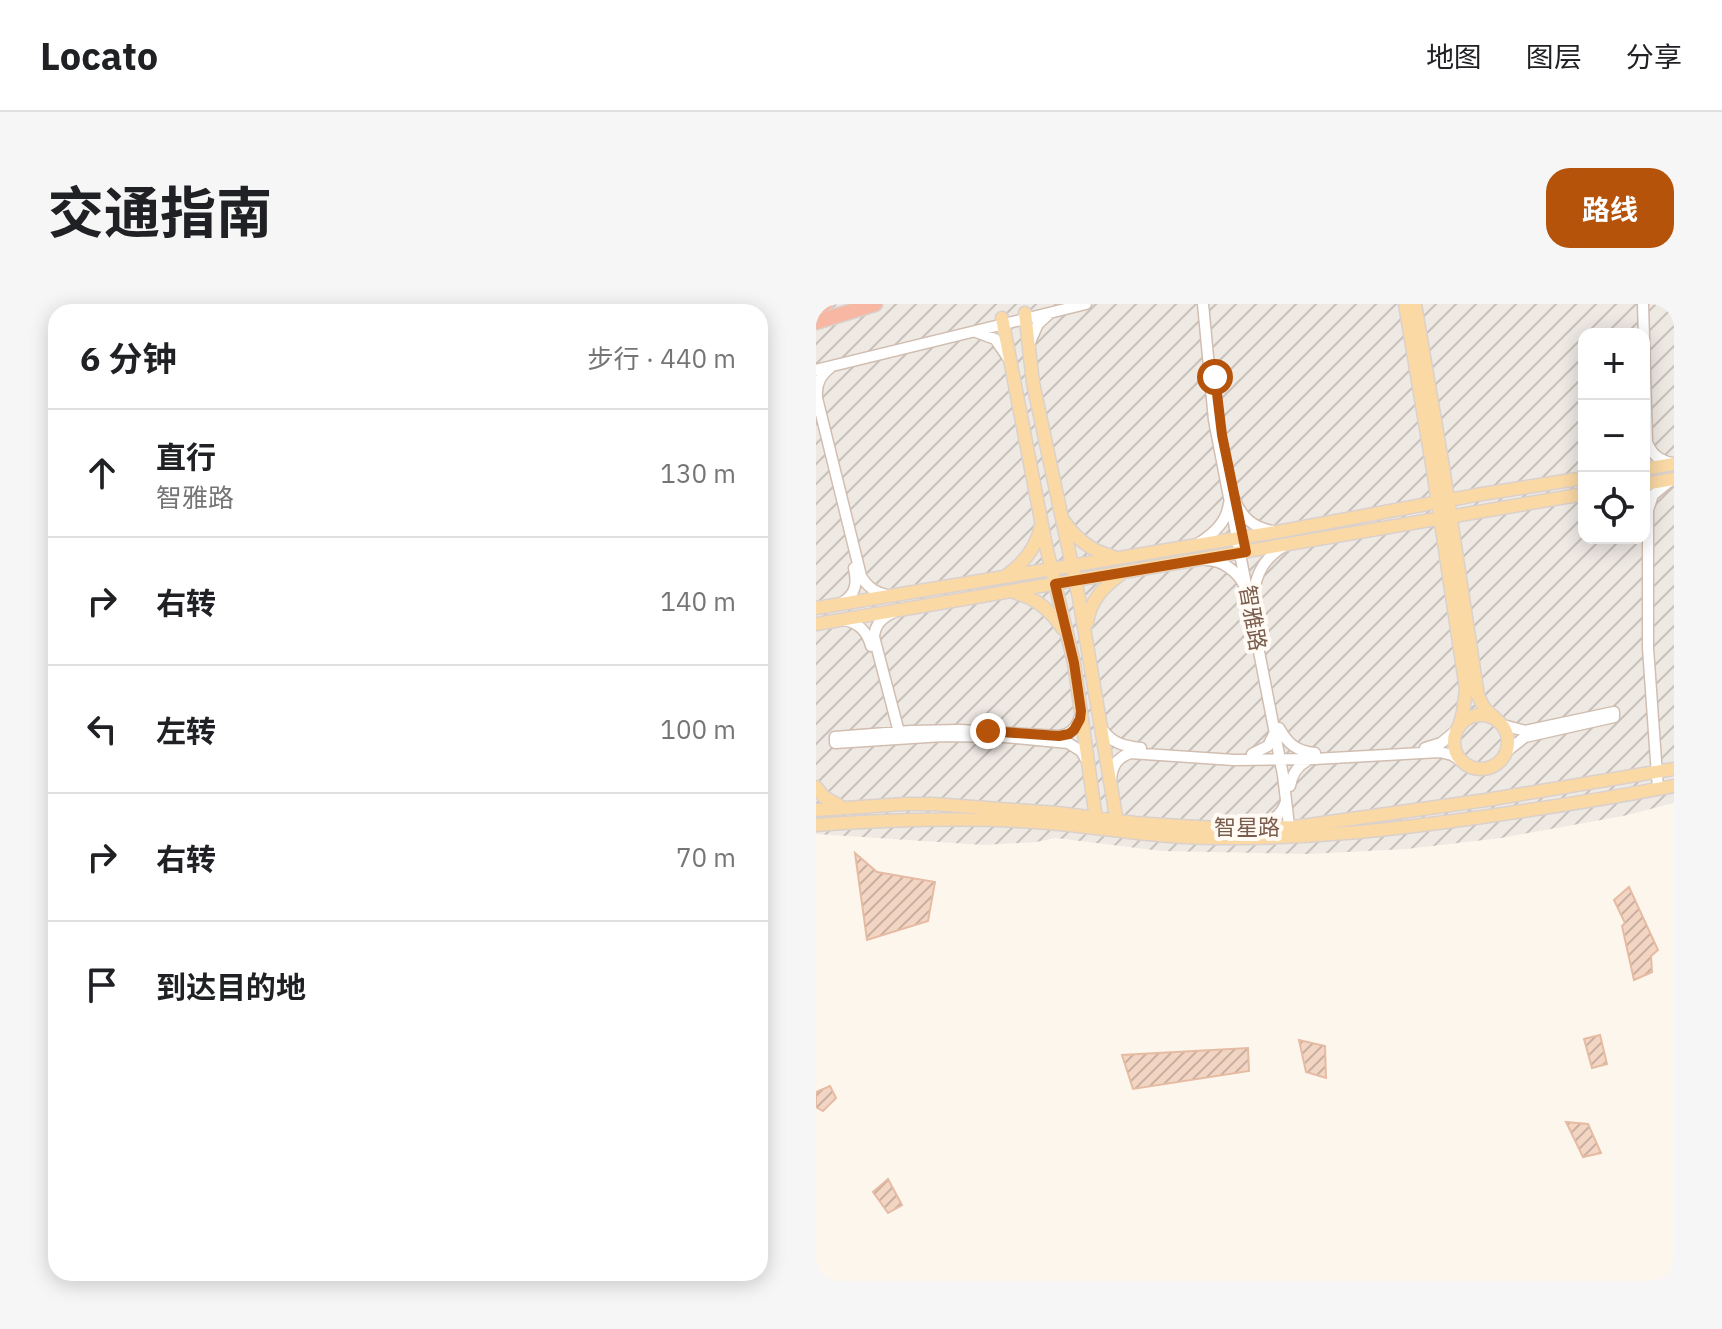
<!DOCTYPE html>
<html lang="zh">
<head>
<meta charset="utf-8">
<style>
	body { margin:0; font-family:"IBM Plex Sans","Noto Sans SC",sans-serif; background:#f6f6f6; color:#202124 }
	.controls { position:absolute; right:24px; top:24px; display:grid; overflow:hidden; border-radius:16px; box-shadow:0 4px 20px #0003 }
	.controls button { width:72px; height:72px; display:grid; place-items:center; padding:0; border:0; border-bottom:2px solid #e0e0e0; background:#fff; color:#202124; font:40px sans-serif }
	.stop { position:absolute; width:24px; height:24px; margin:-18px; border:6px solid #b45309; border-radius:50%; background:#fff }
	.stop.end { background:#b45309; border-color:#fff; box-shadow:0 2px 8px #0008 }
	.list { margin:0; padding:0; list-style:none }
	h2 { display:flex; justify-content:space-between; align-items:center; height:104px; margin:0; padding:0 32px; font-size:34px }
	h2 small { font-size:26px; font-weight:400; color:#757577 }
	.list li { display:grid; grid-template-columns:52px 1fr auto; gap:24px; align-items:center; box-sizing:border-box; height:128px; padding:0 32px; border-top:2px solid #e0e0e0 }
	.list b { display:block; font-size:30px; white-space:nowrap }
	.list p { margin:0; font-size:26px; white-space:nowrap; color:#757577 }
	.list em { font-size:26px; font-style:normal; color:#757577 }
	.icon { flex:none; width:44px; height:44px; fill:none; stroke:currentColor; stroke-width:2; stroke-linecap:round; stroke-linejoin:round }
	.map { position:relative; flex:none; width:858px; height:977px; overflow:hidden; border-radius:24px }
	header { display:flex; align-items:center; gap:48px; box-sizing:border-box; height:112px; padding:0 40px; background:#fff; border-bottom:2px solid #e0e0e0 }
	header strong { font-size:38px }
	nav { display:flex; gap:44px; margin-inline-start:auto; font-size:28px }
	.intro { display:flex; align-items:center; justify-content:space-between; box-sizing:border-box; height:192px; padding:0 48px }
	h1 { margin:0; font-size:56px }
	.button { padding:20px 36px; border-radius:24px; background:#b45309; color:#fff; font-size:28px; font-weight:700 }
	main { display:flex; gap:48px; padding:0 48px }
	aside { flex:1; background:#fff; border-radius:24px; box-shadow:0 4px 20px #0003 }
	.map>svg:first-child { display:block }
	.industrial { fill:url(#industrial-furrows); fill-rule:evenodd }
	.building { fill:url(#building-hatch); stroke:#e6bba3; stroke-width:2 }
	.lines { fill:none; stroke-linecap:round; stroke-linejoin:round }
	.minor-casing { stroke:#d1beb0; stroke-width:13 }
	.major-casing { stroke:#dad1cd; stroke-width:15 }
	.highway-casing { stroke:#dad1cd; stroke-width:17 }
	.minor { stroke:#fff; stroke-width:10 }
	.major { stroke:#fbd9a5; stroke-width:12 }
	.highway { stroke:#f7b7a3; stroke-width:14 }
	.route { stroke:#b45309; stroke-width:10 }
	.labels { text-anchor:middle; stroke-width:8; stroke-linejoin:round; paint-order:stroke }
	.street-label { font-size:22px; fill:#7a5c4d; stroke:#fffaf3 }
</style>
</head>
<body>
<header>
<strong>Locato</strong>
<nav><a>地图</a><a>图层</a><a>分享</a></nav>
</header>
<div class="intro"><h1>交通指南</h1><a class="button">路线</a></div>
<main>
<aside>
<h2>6 分钟<small>步行 · 440 m</small></h2>
<ul class="list">
<li><svg class="icon" aria-label="ahead" viewBox="0 0 24 24"><path d="M12 20V5M6 11l6-6 6 6"/></svg><div><b>直行</b><p>智雅路</p></div><em>130 m</em></li>
<li><svg class="icon" aria-label="right" viewBox="0 0 24 24"><path d="M7 20v-9h11M14 6l5 5-5 5"/></svg><div><b>右转</b></div><em>140 m</em></li>
<li><svg class="icon" aria-label="left" viewBox="0 0 24 24"><path d="M17 20v-9H6M10 6l-5 5 5 5"/></svg><div><b>左转</b></div><em>100 m</em></li>
<li><svg class="icon" aria-label="right" viewBox="0 0 24 24"><path d="M7 20v-9h11M14 6l5 5-5 5"/></svg><div><b>右转</b></div><em>70 m</em></li>
<li><svg class="icon" aria-label="arrive" viewBox="0 0 24 24"><path d="M6 21V4h12l-3 4 3 4H6"/></svg><div><b>到达目的地</b></div></li>
</ul>
</aside>
<div class="map">
<svg width="858" height="977" viewBox="0 0 858 977">
	<defs>
		<pattern id="industrial-furrows" width="10" height="10" patternUnits="userSpaceOnUse" patternTransform="scale(2)"><rect width="10" height="10" fill="#efe9e4"/><path d="M-1 1l2-2M0 10L10 0M9 11l2-2" fill="none" stroke="#c7c0bb"/></pattern>
		<pattern id="building-hatch" width="6" height="6" patternUnits="userSpaceOnUse" patternTransform="scale(2)"><rect width="6" height="6" fill="#f3d5c3"/><path d="M-1 1l2-2M0 6l6-6M5 7l2-2" fill="none" stroke="#cab0a1"/></pattern>
	</defs>
	<rect width="100%" height="100%" fill="#fdf6ec"/>
	<path class="industrial" d="M0 0H858V499L807 512 685 534 590 545 492 550 345 547 240 534 220 538 168 541 0 530ZM768 30H828V234H768Z"/>
	<path class="building" d="M39 549 61 568 119 578 112 617 51 636Z
		M813 583 842 646 835 652 836 668 818 676 806 622 809 619 798 596Z
		M784 731 791 760 776 764 768 735Z
		M483 736 509 742 510 774 490 768Z
		M432 744 433 767 317 785 306 751Z
		M14 782 20 794 7 807 0 803V788Z
		M750 818 772 820 785 849 767 853Z
		M72 875 86 901 72 909 57 888Z"/>
	<g class="lines">
		<g class="minor-casing">
			<path id="minor" d="M387 0 398 116 467 471 474 530
				M827 0 831 138C836 151 843 156 856 159
				M160 28 179 35 192 54
				M214 38 222 20 234 9
				M0 66 270 0
				M0 90 45 272C51 283 59 288 71 291
				M1 92C0 79 5 71 15 63
				M419 196C426 214 437 223 456 227
				M383 239C398 229 411 218 413 199
				M390 256C406 256 421 267 428 281
				M438 292C439 269 449 254 468 242
				M27 298C41 289 41 278 38 264
				M78 308C66 314 59 320 58 333L84 432
				M28 316C43 319 51 327 55 342
				M265 409C262 422 256 430 243 432L144 426 95 427 19 433V439L127 432 189 433 252 439 265 447 270 455
				M687 421 709 427 798 408V413L709 433 691 447
				M463 424C472 440 480 447 499 449
				M286 425C297 440 308 442 325 444
				M609 444 625 439 641 426
				M436 450 452 442 458 430
				M295 476C296 462 301 454 314 449L418 456 498 455 624 448 636 451 647 458
				M474 482C476 470 481 462 492 456
				M842 485 832 344V206L837 191 854 177
				M442 522C455 518 467 510 470 497"/>
		</g>
		<g class="major-casing">
			<path id="major" d="M589 0 617 166 650 385 647 408 643 423
				M599 0 627 163 662 392 669 405 680 415
				M209 9 217 79 263 294 302 524
				M186 14 230 242 258 359 281 522
				M828 165 858 160
				M828 180 858 175
				M248 217C260 235 275 247 296 252
				M191 271C209 258 221 243 225 221
				M200 289C221 294 235 307 247 325
				M0 304 466 227 660 191 768 174
				M271 319C274 297 287 283 305 270
				M0 320 768 190
				M638 438a27 27 0 1 1 54 0a27 27 0 1 1-54 0Z
				M0 483 8 493 24 502
				M0 506 88 500H117L241 509 319 519 364 522 402 524 478 523 670 496 858 465
				M0 521C73 516 145 513 219 518 279 522 339 534 400 534 492 535 575 526 666 513 730 504 794 494 858 482"/>
		</g>
		<g class="highway-casing">
			<path id="highway" d="M0 3 9 0
				M0 18 59 0"/>
		</g>
		<use href="#minor" class="minor"/>
		<use href="#major" class="major"/>
		<use href="#highway" class="highway"/>
	</g>
	<g class="lines">
		<path class="route" d="M172 427 243 432 253 430 258 426 264 415 265 407 258 359 239 280 430 248 406 131 399 73"/>
	</g>
	<g class="labels">
		<g class="street-label">
			<text transform="translate(437 314) rotate(80)" y="8">智雅路</text>
			<text x="431" y="531">智星路</text>
		</g>
	</g>
</svg>
<div class="controls">
<button>+</button>
<button>−</button>
<button><svg class="icon" aria-label="locate" viewBox="0 0 24 24"><circle cx="12" cy="12" r="6"/><path d="M12 2v4M12 18v4M2 12h4M18 12h4"/></svg></button>
</div>
<div class="stop" style="left:399px;top:73px"></div>
<div class="stop end" style="left:172px;top:427px"></div>
</div>
</main>
</body>
</html>
